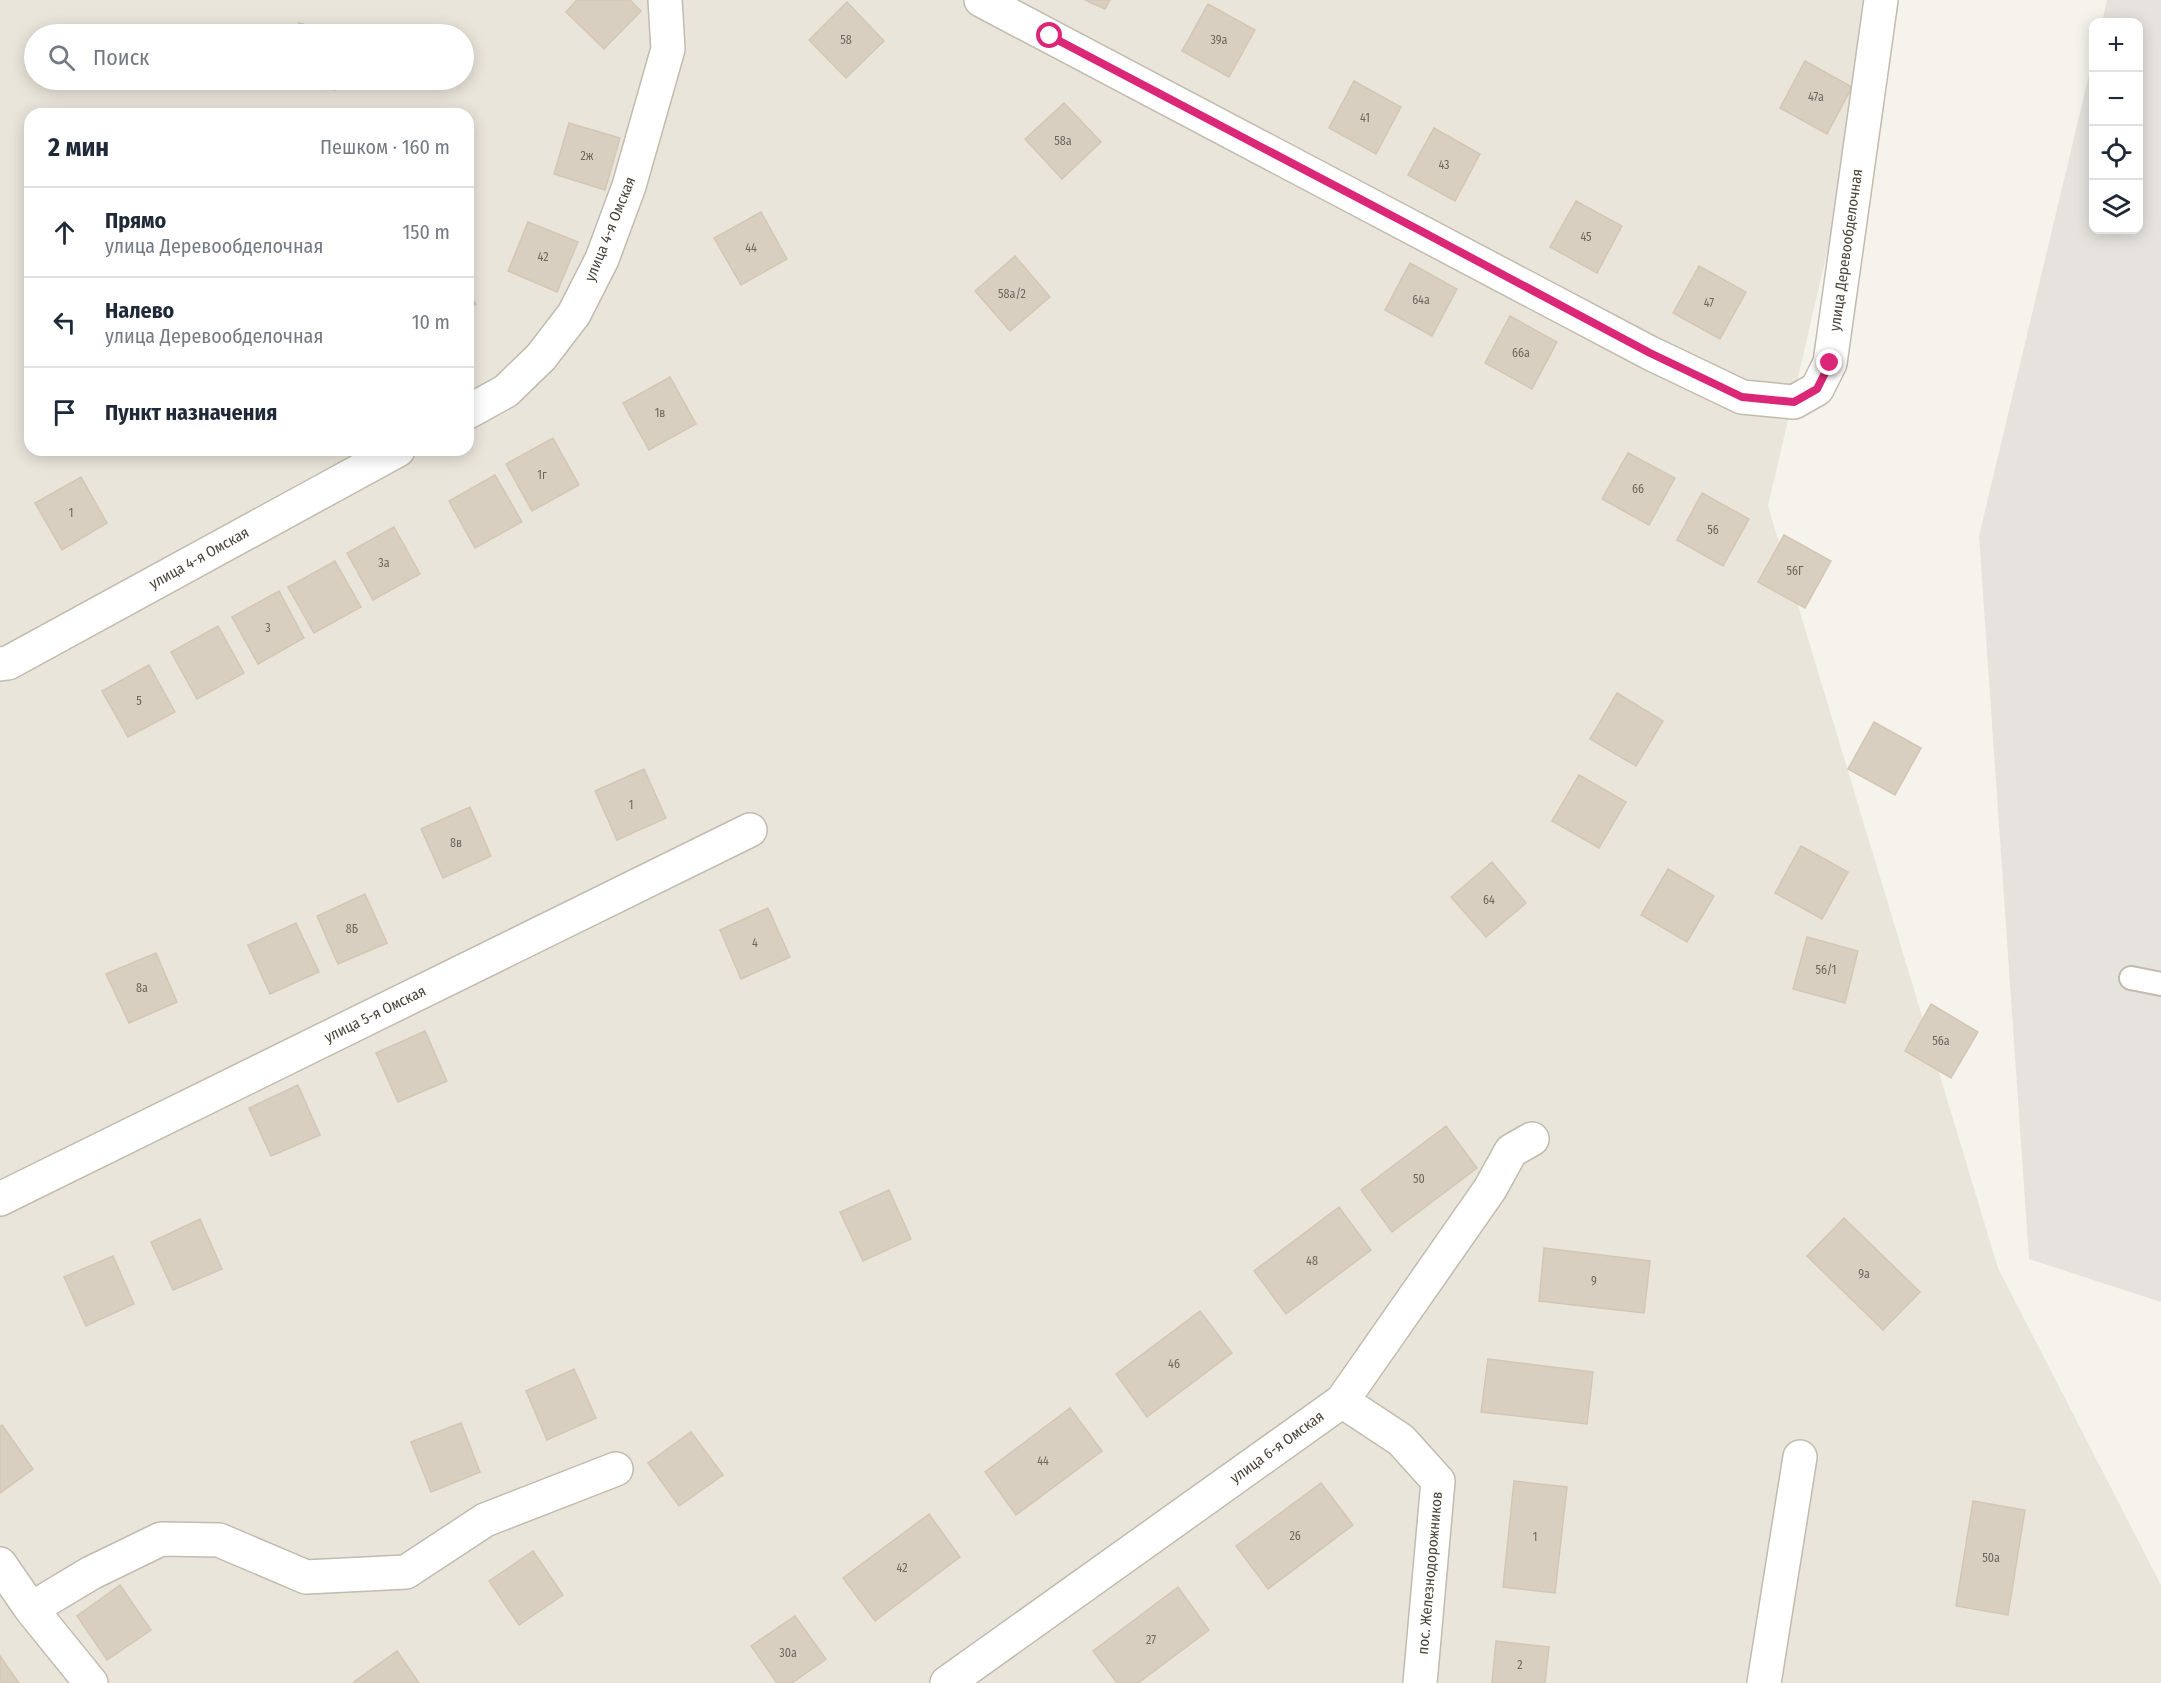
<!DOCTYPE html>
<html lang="ru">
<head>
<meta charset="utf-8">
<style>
	body { margin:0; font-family:"Fira Sans Condensed",sans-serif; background:#f6f6f7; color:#1f2937 }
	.controls { position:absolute; right:18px; top:18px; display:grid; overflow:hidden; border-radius:12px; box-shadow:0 3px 15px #0003 }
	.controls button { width:54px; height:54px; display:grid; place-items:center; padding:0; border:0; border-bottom:2px solid #e0e1e3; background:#fff; color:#1f2937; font:30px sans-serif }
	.stop { position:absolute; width:18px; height:18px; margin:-14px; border:4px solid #db2777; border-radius:50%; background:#fff }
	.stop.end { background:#db2777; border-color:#fff; box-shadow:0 2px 6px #0008 }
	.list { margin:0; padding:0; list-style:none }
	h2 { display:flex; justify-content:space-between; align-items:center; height:78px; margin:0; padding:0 24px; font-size:26px }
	h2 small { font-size:20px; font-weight:400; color:#747a83 }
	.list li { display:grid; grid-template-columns:39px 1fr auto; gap:18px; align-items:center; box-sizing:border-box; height:90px; padding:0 24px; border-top:2px solid #e0e1e3 }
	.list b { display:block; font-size:22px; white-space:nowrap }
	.list p { margin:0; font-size:20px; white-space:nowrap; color:#747a83 }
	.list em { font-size:20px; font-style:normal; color:#747a83 }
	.icon { flex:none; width:33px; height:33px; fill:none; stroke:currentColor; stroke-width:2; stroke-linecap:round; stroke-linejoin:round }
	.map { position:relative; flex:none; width:2161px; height:1683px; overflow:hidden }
	.search { position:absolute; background:#fff; box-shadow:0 3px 15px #0003; left:24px; top:24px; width:450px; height:66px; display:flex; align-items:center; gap:15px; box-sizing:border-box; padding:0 21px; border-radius:33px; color:#747a83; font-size:22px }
	.panel { position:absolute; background:#fff; box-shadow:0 3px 15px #0003; left:24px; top:108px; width:450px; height:348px; border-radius:18px }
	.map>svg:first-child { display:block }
	.residential { fill:#eae5da; fill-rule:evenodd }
	.industrial { fill:#e6e2dd }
	.building { fill:#d8cfc1; stroke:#d3c7b4; stroke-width:1.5 }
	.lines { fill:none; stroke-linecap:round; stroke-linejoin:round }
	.lane-casing { stroke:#c2bbae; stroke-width:26 }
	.street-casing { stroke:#c2bbae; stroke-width:36 }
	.lane { stroke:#fff; stroke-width:22 }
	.street { stroke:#fff; stroke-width:33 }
	.route { stroke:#db2777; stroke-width:8 }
	.labels { text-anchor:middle; stroke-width:4.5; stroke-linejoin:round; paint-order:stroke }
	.number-label { font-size:12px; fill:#6e675b }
	.street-label { font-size:15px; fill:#4b4439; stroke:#fff }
</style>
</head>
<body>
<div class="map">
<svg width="2161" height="1683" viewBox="0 0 2161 1683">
	<rect width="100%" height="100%" fill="#f6f3ec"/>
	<path class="residential" d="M0 0H1886L1768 506 1998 1268 2161 1585V1683H0ZM34 34H464V80H34ZM30 114H468V450H30Z"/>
	<path class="industrial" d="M2107 0H2161V1302L2029 1259 1979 536 2093 58 2094 230H2138V22H2102Z"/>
	<path class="building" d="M577 0H630L641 11 604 49 566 12Z
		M1085 0H1110L1105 9Z
		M847 2 884 41 846 78 809 40Z
		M1208 4 1255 30 1229 77 1182 51Z
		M299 23 336 34H296Z
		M1805 61 1852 87 1827 134 1780 108Z
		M301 80H338L335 90Z
		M1354 81 1401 107 1376 154 1329 128Z
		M1064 103 1101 142 1062 179 1025 139Z
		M569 123 620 138 605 190 554 174Z
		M1434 128 1480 154 1455 201 1408 175Z
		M1576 201 1622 226 1597 273 1550 247Z
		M761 212 787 259 741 285 714 238Z
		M528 222 578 242 557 292 508 271Z
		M1015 256 1050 297 1010 331 975 291Z
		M1410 263 1457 289 1432 336 1385 310Z
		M1699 266 1746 292 1720 339 1673 313Z
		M468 293 476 304 468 309Z
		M1510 316 1557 342 1532 389 1485 363Z
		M670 377 696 424 649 450 623 403Z
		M553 438 579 485 532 511 506 464Z
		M1628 453 1675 478 1649 525 1602 499Z
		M495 475 522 522 475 548 449 501Z
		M81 477 107 523 62 550 35 503Z
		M1702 493 1749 519 1723 566 1677 540Z
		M394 527 420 574 373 600 347 553Z
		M1784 535 1831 561 1805 608 1758 582Z
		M335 561 361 607 314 633 288 587Z
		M279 591 304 638 258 664 232 617Z
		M218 626 244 673 197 699 171 652Z
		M149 665 175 712 128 737 102 691Z
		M1617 693 1663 721 1636 766 1590 739Z
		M1874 722 1921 748 1895 795 1848 769Z
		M644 769 666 818 617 840 595 791Z
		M1579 775 1626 802 1599 848 1552 821Z
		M470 807 491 856 443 878 421 829Z
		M1801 846 1848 872 1822 919 1775 893Z
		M1492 862 1526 903 1486 937 1451 897Z
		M1668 869 1714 896 1687 942 1641 915Z
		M365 894 387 943 338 964 317 916Z
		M768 908 790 957 741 979 720 930Z
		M296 923 319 972 270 994 248 945Z
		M1807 937 1858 951 1845 1003 1793 989Z
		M156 953 177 1002 129 1023 106 974Z
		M1931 1004 1978 1032 1951 1078 1905 1051Z
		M425 1031 447 1081 398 1102 376 1053Z
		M298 1085 320 1135 271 1156 249 1108Z
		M1446 1126 1477 1168 1392 1232 1361 1190Z
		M889 1190 911 1239 863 1261 840 1212Z
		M1339 1207 1371 1250 1286 1314 1254 1271Z
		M1844 1218 1920 1292 1883 1330 1807 1256Z
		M200 1219 222 1269 173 1290 151 1242Z
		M1544 1248 1650 1261 1644 1313 1539 1301Z
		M113 1256 134 1304 86 1326 64 1277Z
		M1200 1311 1232 1353 1147 1417 1116 1374Z
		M1488 1359 1593 1372 1587 1424 1481 1412Z
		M574 1369 596 1418 547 1440 526 1391Z
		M1070 1408 1102 1451 1016 1515 985 1472Z
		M461 1423 480 1472 431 1492 411 1442Z
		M2 1425 33 1469 0 1493V1426Z
		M691 1432 723 1475 679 1506 648 1463Z
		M1514 1481 1567 1487 1555 1593 1503 1587Z
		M1321 1483 1353 1525 1268 1589 1236 1546Z
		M1973 1501 2025 1510 2008 1615 1956 1606Z
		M929 1514 960 1557 875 1621 843 1578Z
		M533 1551 563 1595 519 1625 489 1581Z
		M120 1585 151 1630 107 1660 77 1616Z
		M1178 1587 1209 1630 1138 1683H1117L1093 1651Z
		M795 1616 826 1659 792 1683H777L751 1646Z
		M1496 1641 1549 1647 1545 1683H1492Z
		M397 1651 419 1683H354V1682Z
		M0 1656 19 1683H0Z"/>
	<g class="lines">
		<g class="lane-casing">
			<path id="lane" d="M2131 978 2161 984"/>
		</g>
		<g class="street-casing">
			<path id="street" d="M981 0 1650 353 1742 397 1794 402 1817 389 1830 363 1881 0
				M468 412 506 391 541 357 574 314 602 259 629 186 668 49 665 0
				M0 664 8 663 398 450
				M0 1199 750 830
				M1342 1401 1401 1440 1438 1481 1420 1683
				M0 1564 31 1609 91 1683
				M31 1609 91 1573 161 1539 219 1540 306 1577 406 1572 485 1520 616 1469
				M947 1683 1342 1401 1490 1189 1511 1151 1532 1139
				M1764 1683 1800 1457"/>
		</g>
		<use href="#lane" class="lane"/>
		<use href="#street" class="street"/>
	</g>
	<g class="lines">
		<path class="route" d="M1050 36 1421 231 1650 353 1742 397 1794 402 1817 389 1830 363"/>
	</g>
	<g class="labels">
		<g class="number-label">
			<text x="846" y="44">58</text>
			<text x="1219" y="44">39а</text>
			<text x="1816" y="101">47а</text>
			<text x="1365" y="122">41</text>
			<text x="1063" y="145">58а</text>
			<text x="587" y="160">2ж</text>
			<text x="1444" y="169">43</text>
			<text x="1586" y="241">45</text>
			<text x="751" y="252">44</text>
			<text x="543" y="261">42</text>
			<text x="1012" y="298">58а/2</text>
			<text x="1421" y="304">64а</text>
			<text x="1709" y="307">47</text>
			<text x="1521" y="357">66а</text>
			<text x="660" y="417">1в</text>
			<text x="542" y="479">1г</text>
			<text x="1638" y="493">66</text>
			<text x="71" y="517">1</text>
			<text x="1713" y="534">56</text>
			<text x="384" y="567">3а</text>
			<text x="1795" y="575">56Г</text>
			<text x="268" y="632">3</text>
			<text x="139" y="705">5</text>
			<text x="631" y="809">1</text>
			<text x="456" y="847">8в</text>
			<text x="1489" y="904">64</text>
			<text x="352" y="933">8Б</text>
			<text x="755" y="947">4</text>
			<text x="1826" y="974">56/1</text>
			<text x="142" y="992">8а</text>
			<text x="1941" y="1045">56а</text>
			<text x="1419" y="1183">50</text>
			<text x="1312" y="1265">48</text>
			<text x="1864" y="1278">9а</text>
			<text x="1594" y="1285">9</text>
			<text x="1174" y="1368">46</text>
			<text x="1043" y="1465">44</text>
			<text x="1295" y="1540">26</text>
			<text x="1535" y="1541">1</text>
			<text x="1991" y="1562">50а</text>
			<text x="902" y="1572">42</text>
			<text x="1151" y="1644">27</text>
			<text x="788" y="1657">30а</text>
			<text x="1520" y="1669">2</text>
		</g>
		<g class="street-label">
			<text transform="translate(610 229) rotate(-68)" y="5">улица 4-я Омская</text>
			<text transform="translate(1846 250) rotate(-82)" y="5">улица Деревообделочная</text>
			<text transform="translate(199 558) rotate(-29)" y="5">улица 4-я Омская</text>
			<text transform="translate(375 1014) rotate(-26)" y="5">улица 5-я Омская</text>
			<text transform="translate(1277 1447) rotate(-36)" y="5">улица 6-я Омская</text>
			<text transform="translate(1430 1573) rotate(-85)" y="5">пос. Железнодорожников</text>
		</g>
	</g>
</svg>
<div class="controls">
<button>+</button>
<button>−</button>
<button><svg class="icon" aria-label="locate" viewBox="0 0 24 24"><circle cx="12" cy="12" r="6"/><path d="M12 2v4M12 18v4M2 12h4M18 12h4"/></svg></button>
<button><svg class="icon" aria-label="layers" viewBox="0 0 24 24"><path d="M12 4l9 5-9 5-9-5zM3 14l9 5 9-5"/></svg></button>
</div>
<div class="stop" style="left:1050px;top:36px"></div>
<div class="stop end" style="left:1830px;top:363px"></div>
<div class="search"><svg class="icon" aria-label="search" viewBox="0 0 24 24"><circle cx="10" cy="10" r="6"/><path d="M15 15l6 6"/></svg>Поиск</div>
<section class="panel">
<h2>2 мин<small>Пешком · 160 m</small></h2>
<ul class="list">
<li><svg class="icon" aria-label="ahead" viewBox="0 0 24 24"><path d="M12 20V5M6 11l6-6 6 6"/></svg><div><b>Прямо</b><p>улица Деревообделочная</p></div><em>150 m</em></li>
<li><svg class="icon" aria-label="left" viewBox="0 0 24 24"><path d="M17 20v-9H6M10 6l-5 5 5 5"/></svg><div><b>Налево</b><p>улица Деревообделочная</p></div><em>10 m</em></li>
<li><svg class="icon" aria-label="arrive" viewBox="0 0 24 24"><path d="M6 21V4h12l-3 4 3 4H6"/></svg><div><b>Пункт назначения</b></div></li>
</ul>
</section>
</div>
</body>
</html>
